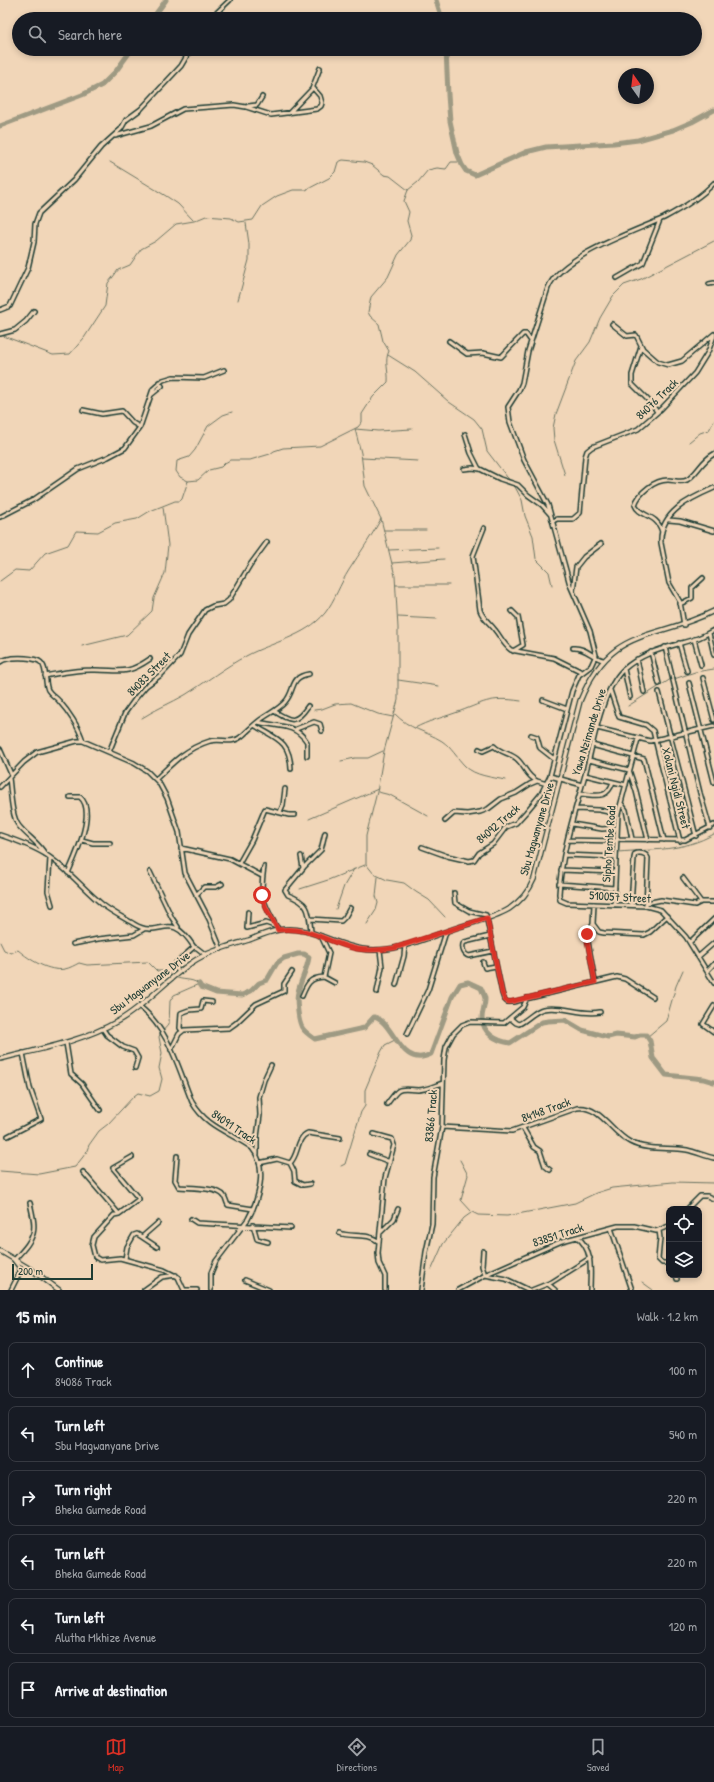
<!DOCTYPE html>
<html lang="en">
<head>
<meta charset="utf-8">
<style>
	body { margin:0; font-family:"Patrick Hand",sans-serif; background:#242831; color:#f1f3f6 }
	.controls { position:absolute; right:12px; bottom:12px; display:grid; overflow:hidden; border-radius:8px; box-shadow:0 2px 6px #0003 }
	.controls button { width:36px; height:36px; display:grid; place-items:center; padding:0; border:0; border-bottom:1px solid #363941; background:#171b24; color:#f1f3f6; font:20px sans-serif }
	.compass { position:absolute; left:618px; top:68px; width:36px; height:36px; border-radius:50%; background:#171b24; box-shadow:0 2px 6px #0003; rotate:346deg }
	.scale { position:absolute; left:12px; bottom:10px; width:81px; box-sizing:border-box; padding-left:4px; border:2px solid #1f3d34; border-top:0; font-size:11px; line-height:14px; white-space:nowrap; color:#1f3d34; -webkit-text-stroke:3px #f1d6b8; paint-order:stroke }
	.stop { position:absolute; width:12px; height:12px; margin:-9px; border:3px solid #d93025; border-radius:50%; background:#fff }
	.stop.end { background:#d93025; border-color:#fff; box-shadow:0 1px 4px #0008 }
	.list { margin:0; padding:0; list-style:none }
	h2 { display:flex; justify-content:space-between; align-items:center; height:52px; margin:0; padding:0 16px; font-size:17px }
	h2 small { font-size:13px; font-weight:400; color:#9ea1a6 }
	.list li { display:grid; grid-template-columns:26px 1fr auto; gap:12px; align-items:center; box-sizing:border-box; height:56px; margin:0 8px 8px; padding:0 8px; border:1px solid #363941; border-radius:8px }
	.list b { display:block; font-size:15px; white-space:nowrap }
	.list p { margin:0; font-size:13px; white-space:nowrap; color:#9ea1a6 }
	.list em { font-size:13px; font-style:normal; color:#9ea1a6 }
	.icon { flex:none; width:22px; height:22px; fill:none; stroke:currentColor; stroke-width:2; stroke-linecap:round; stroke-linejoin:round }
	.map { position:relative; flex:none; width:714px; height:1290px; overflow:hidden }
	.search { position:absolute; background:#171b24; box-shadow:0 2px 6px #0003; left:12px; right:12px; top:12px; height:44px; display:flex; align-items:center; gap:10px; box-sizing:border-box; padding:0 14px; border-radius:22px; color:#9ea1a6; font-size:15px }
	.sheet { height:436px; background:#171b24 }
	nav { display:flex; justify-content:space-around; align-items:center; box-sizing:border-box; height:56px; border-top:1px solid #363941; background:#171b24; font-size:11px; color:#9ea1a6 }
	nav a { display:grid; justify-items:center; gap:2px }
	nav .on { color:#d93025 }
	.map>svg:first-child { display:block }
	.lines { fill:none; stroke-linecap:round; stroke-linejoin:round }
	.stream { stroke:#6b7563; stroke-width:1 }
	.river { stroke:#9e9a83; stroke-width:5 }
	.minor-casing { stroke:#1f3d34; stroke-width:6 }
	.major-casing { stroke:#1f3d34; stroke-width:6 }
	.minor { stroke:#f1d6b8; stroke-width:3 }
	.major { stroke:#f1d6b8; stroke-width:3.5 }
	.route { stroke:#d93025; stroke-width:5 }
	.labels { text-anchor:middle; stroke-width:4; stroke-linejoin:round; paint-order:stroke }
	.street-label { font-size:12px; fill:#1f3d34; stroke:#f1d6b8 }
</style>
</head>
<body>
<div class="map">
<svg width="714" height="1290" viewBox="0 0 714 1290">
	<rect width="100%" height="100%" fill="#f1d6b8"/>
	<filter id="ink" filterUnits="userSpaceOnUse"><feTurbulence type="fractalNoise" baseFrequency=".025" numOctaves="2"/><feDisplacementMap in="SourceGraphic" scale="8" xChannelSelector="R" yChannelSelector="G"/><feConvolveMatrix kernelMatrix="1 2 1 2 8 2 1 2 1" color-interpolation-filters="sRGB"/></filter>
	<g filter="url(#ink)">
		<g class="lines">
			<path class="stream" d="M110 162 166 196 178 204 193 220
				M238 300 249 260V244L246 223
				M1 335 53 355 70 354 84 338 105 306 108 283 113 277 118 270 130 265 141 249 156 241 176 224 194 221 206 216 231 218 239 222 253 220 262 206 277 196 293 190H306L329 178 335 172 338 162 343 160 364 162 372 165 384 175 390 176 408 190
				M388 355 415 372 449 402 474 419 482 429 487 451 510 481
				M412 429 378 431 355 429 361 453 365 486 381 519 395 576 398 628V700L384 751 377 792 366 836V864L374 874 387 880 404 883 416 892 429 900 445 917
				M689 442 700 433 709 430 714 421
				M362 458 418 461
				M565 475 554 440 553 428 556 414 576 361 590 342 600 318 613 296 624 285 641 279 714 241
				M188 481 180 477 176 471 177 461 189 457 195 450 208 426 223 415 232 412
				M514 485 522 500 525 516 533 536 536 559 549 572 552 585
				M384 530H426
				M389 550 438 548
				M392 563 444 559
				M0 581 15 570 29 571 45 553 68 545 76 531 98 532 115 523 137 519 150 511 175 501H180L182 499 188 481 198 480 209 470 221 467 225 463 230 460H250L270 454 274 451 283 448 320 446 358 427 362 422V414L373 397 388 382C389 371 384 361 389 351L383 341 379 324 370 316 368 312 371 297 388 277 398 255 410 240 411 235 407 221 409 212 404 201 408 190 418 182 428 170 437 168 446 169 451 162H461
				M396 585H449
				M398 617 437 619
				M82 646 127 635 152 611 154 598 165 573 168 545 163 507
				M674 679 695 672 714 669
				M398 680 439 686
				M628 706 671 679
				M314 710 322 709 335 704 351 703 378 714 393 717
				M394 713C410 730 424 730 442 741 451 747 457 758 465 766 475 776 492 777 505 780
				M142 718C156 709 171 703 185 695 206 682 225 667 246 656 272 642 305 637 325 613 335 600 340 584 349 570 360 553 371 537 381 519
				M415 728C428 721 441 718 455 713 484 703 488 696 521 701
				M341 761 355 758H368L383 751
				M378 792 390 795 428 816
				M309 819 378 789
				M618 852C653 849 682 852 714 834
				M300 889 328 880 365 865
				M336 909 344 886 354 869
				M367 924 376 910 378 903 376 896 378 877
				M0 942 4 950 11 953 18 950C30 960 49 972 65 969 70 968 75 965 79 963L87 965 148 962 157 971H165L172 976
				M647 1037 666 1021 676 986 683 970
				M460 1160 468 1175 461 1200 472 1212 478 1215 507 1216 575 1203 596 1193 612 1188 673 1182 714 1183
				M341 1166 345 1164 361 1112 365 1106V1090L381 1052 385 1045 395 1040
				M0 1171 39 1174 75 1167 86 1153 89 1145 99 1131 108 1124 134 1096 138 1093 150 1096 159 1091 162 1079 159 1068 162 1053 159 1037 160 1034 169 1024 170 1001 174 995 199 984C191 978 183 981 175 977
				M432 1269 443 1244 464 1218 471 1213
				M642 1282 653 1290"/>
			<path class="river" d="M436 0 442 19
				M152 19 166 0
				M446 49 448 95 450 121 457 153 462 165 466 171 475 175 526 152 546 147 614 143 638 140 673 130 692 122 714 110
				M0 126 82 95 102 85 116 71 132 49
				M199 984 201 987 216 993 242 995 251 991 259 983 267 980 277 963 284 958 298 954H304L309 957C307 970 301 979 298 992 296 999 298 1023 303 1029 306 1033 311 1036 315 1039L364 1028 374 1017C394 1021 400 1070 431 1054L452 997 460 984 468 982 481 988C482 991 485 996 485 999 485 1006 482 1012 482 1018 483 1034 497 1041 510 1043L542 1022 548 1021 565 1020 582 1030 608 1037 616 1035 635 1037 640 1035H646L650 1041 653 1058 666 1075 704 1079 714 1082"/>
			<g class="minor-casing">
				<path id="minor" d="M210 19 230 0
					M248 106 257 105 262 97
					M289 113 312 89 320 68
					M115 136 151 126 183 109 234 105 246 107 271 115 317 109 321 106 322 103 320 96 313 88
					M617 278 643 263 660 220
					M709 284 714 283
					M0 310 10 306 28 268 34 242 35 224 39 213 74 180 101 147 121 129 126 120 141 109 181 66 191 49
					M612 324 627 336 636 335 643 349 658 362 668 365 682 361 714 334
					M0 334 15 330 26 321 34 311
					M449 341 467 354 483 353 501 357 523 334H526L531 341
					M641 346 632 375V384L652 404 657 412
					M151 395 162 386 159 382
					M83 410 102 414 122 411 133 423 140 427
					M465 434 471 453 479 469
					M464 469 472 468 480 469 500 479 518 485 528 495 542 505 550 514
					M0 517 33 500 78 469 108 457 125 448 140 427 153 389 163 380 173 377 204 378 224 370
					M669 520 680 521 714 531
					M553 521 557 519H573L580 513 585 457 587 451 592 447 638 429 661 409 695 373 708 352 714 336
					M484 528 473 556 480 610C483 619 490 623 495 630 501 637 503 644 511 650L554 658 582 672
					M662 532C657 513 639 517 635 505 639 492 655 480 668 480 674 480 681 483 687 480 698 473 701 461 714 454
					M573 591 576 567 584 557 601 544
					M680 604 692 598V588L703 578
					M512 611 518 617 523 645 513 651
					M684 625 680 602 669 583 661 543C659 512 691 498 714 488
					M714 630C708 633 703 636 698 638 671 647 645 650 623 670 601 691 593 746 585 775 574 814 561 854 559 894L560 900 567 903 646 906 661 910 686 937 714 983
					M709 633 714 655
					M694 639 701 665
					M679 643 687 671
					M665 647 700 793 710 828
					M573 648C585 647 592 657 603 660
					M651 652 659 684
					M637 659 644 692
					M0 662C8 656 31 657 39 661 48 666 44 682 48 690 51 695 56 697 59 701 68 711 79 727 83 741
					M624 669 630 697
					M45 676C60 673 77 670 91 670 119 669 124 677 150 659
					M703 678 714 720
					M689 683 714 782
					M610 690 619 717 646 725 653 731 680 841
					M659 692 696 836
					M543 700 567 709
					M274 711C291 722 296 724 308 706
					M258 722C277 727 295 723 307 742V756
					M254 725C276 739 290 740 291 769
					M597 728 650 741 714 726
					M296 729 314 722 320 724 322 731
					M531 735 537 737 540 748 554 759
					M592 745 644 759 664 840
					M0 749 11 774
					M479 749 483 751 494 746C501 753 510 753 517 759 525 766 526 776 537 781
					M109 752 125 713 135 699 146 686 162 674 180 655 188 635 205 610 213 606 224 604 229 600 250 565 267 542
					M589 760 629 770 636 791 648 840
					M585 775 626 785
					M9 778C11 791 11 816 19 826 27 836 39 843 45 854
					M156 779C173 762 187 748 210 741 222 738 232 745 242 736 249 730 255 723 263 718 270 713 279 709 285 702 296 690 289 677 309 674
					M582 785 550 776 572 691 579 675 591 666 596 655 590 631 570 585 548 505 524 460 510 422 508 407 519 390 522 383 528 351 548 288C561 256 633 232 664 218 681 209 701 197 714 183
					M0 787 24 762 37 752 77 741H83L134 763 147 771 159 783 167 798 179 832 185 873 209 919 221 949
					M580 794C596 795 607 800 613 782
					M621 803 626 810 632 839
					M576 809 599 810 618 814
					M280 812 283 805 285 789
					M445 821 454 813 467 814 480 812 488 809 501 799 516 793 530 784 537 781 547 784
					M572 824 602 829 617 828
					M0 835C15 840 32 846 45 854 67 868 83 889 103 905 112 912 124 918 134 924 162 941 168 907 194 947L197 948 206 955
					M617 839 685 840 714 825
					M82 840 93 843H110
					M568 840 617 841
					M422 847 447 856 469 861 474 860 479 853 493 844 506 827 516 823 526 812 541 794 550 776
					M181 848 230 859 262 876
					M564 855 616 857
					M301 856 303 868
					M50 858 48 891 52 905
					M239 863 252 840 265 809 289 815H295
					M264 867C259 900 264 902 278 930
					M561 870 615 872
					M150 872 172 918 178 927
					M68 873C75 857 97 811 80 797H70
					M683 878 701 902
					M559 884 615 888
					M454 893 455 903 469 911 486 915 502 993 504 999 507 1002H513L617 977 625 979 653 997
					M196 895 204 887H216L222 884
					M646 903 661 900 695 905 701 902H714
					M594 904 593 924 587 936 595 982
					M614 905 618 814 638 739
					M631 905 634 858 635 854C639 852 646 853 648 858L646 906
					M248 912 247 928 266 923 277 927
					M310 919 341 921 345 917 350 908
					M593 924 599 932 604 933 644 935 650 932 667 916
					M311 932C309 911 310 903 288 895L285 890 304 867 321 850 325 833
					M321 936 329 953 324 977 335 983
					M490 936 465 942 463 944C462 949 464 955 469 956L493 951
					M690 942 714 919
					M73 944 98 939 134 935 144 929
					M699 956 714 943
					M483 962 485 968 496 966
					M707 971 714 964
					M179 972 175 967 176 963 194 947
					M396 985 404 956 405 945
					M377 992 382 967 380 950
					M302 996C307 984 309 978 324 977
					M714 1006 703 1024 714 1032
					M140 1007C169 1029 179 1070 192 1102 207 1128 230 1132 252 1148 268 1167 259 1199 248 1219L216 1261 211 1273V1290
					M510 1018 516 1023 519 1024C527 1020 535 1011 543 1009 563 1005 581 1016 600 1012
					M103 1029 107 1035 123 1047 134 1051 138 1058 135 1068
					M182 1031 180 1028 181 1013 189 1010 201 1009 203 1001 212 1002
					M407 1034 428 990 446 932
					M66 1043 71 1074 82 1084 100 1110
					M171 1050 179 1034 184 1030 229 1028 236 1023 256 1004 284 991V984L292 972
					M387 1104C400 1086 398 1089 418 1090 426 1090 436 1085 443 1083
					M442 1127 512 1131 577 1108C600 1105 612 1133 630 1142 647 1151 669 1147 687 1150 696 1152 705 1156 714 1158
					M523 1128 534 1147 540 1151 545 1166 550 1170
					M374 1134 392 1139 394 1145 385 1178 378 1253 379 1263 385 1276V1290
					M8 1136 41 1119 30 1088 23 1053
					M257 1154V1137L260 1115 259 1097 264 1080 271 1065
					M369 1154 390 1162
					M177 1156 175 1180 179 1187C189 1188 218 1187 224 1196 226 1198 226 1202 228 1205L253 1209
					M132 1157 113 1168 139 1199 119 1214 114 1215 94 1237 92 1245 95 1257 100 1260 120 1258 164 1270 178 1277 184 1290
					M259 1163 277 1159 290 1163C299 1155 296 1138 308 1133L340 1138
					M290 1163 294 1171 295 1181 303 1185 310 1184
					M83 1172 119 1214
					M687 1209 700 1196H707L714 1199
					M191 1219 197 1223 291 1228
					M253 1225 257 1239 268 1242
					M611 1228 632 1290
					M659 1230 660 1238 658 1259 662 1263H669
					M381 1232 394 1219 398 1209
					M339 1233C352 1238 368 1232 379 1242
					M142 1237 157 1247
					M577 1237C594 1250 590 1271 590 1290
					M483 1251 482 1266 485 1275 506 1279 529 1290
					M15 1259C36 1236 37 1233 30 1203
					M125 1259 127 1247 134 1235 137 1234 142 1237 158 1223
					M676 1275 677 1279
					M245 1280 269 1290
					M548 1284 555 1290
					M11 1290 20 1272V1268L14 1260
					M144 1290 162 1277 176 1275
					M184 1290H197
					M421 1290 426 1252 432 1224 433 1177 442 1127 444 1060 446 1047 453 1034 462 1025 470 1022 504 1023 523 1007 527 998
					M458 1290 489 1273 562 1241 618 1226H634L656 1231 669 1226
					M532 1290 552 1282 590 1258"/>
			</g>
			<g class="major-casing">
				<path id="major" d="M0 1059C40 1049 81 1042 118 1021 145 1006 165 981 191 963 208 951 230 946 249 940 259 936 268 932 278 930 308 924 333 945 362 949 395 954 428 937 459 927 475 922 494 918 509 909 521 901 529 891 534 879L580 701C611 625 652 642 714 611
					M0 1251 32 1270 59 1290"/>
			</g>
			<use href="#minor" class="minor"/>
			<use href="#major" class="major"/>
		</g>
	</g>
	<g class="lines" filter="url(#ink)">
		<path class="route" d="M262 895 266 908 278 930C311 926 327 943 357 949 369 951 382 950 394 948L487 918 502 993 505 1000 509 1002 595 982 587 940V934"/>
	</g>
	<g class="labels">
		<g class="street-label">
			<text transform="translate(657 399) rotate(-44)" y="4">84076 Track</text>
			<text transform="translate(149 674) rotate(-45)" y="4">84083 Street</text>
			<text transform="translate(589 732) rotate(-73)" y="4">Yawa Nzimande Drive</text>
			<text transform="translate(676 788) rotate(76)" y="4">Xolani Ngidi Street</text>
			<text transform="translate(498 824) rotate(-41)" y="4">84092 Track</text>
			<text transform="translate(537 829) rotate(-74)" y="4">Sbu Magwanyane Drive</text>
			<text transform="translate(609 844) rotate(-86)" y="4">Sipho Tembe Road</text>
			<text transform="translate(620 897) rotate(3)" y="4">510057 Street</text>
			<text transform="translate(150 983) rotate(-37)" y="4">Sbu Magwanyane Drive</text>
			<text transform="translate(546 1110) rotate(-20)" y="4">84148 Track</text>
			<text transform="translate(431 1116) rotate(-85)" y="4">83866 Track</text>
			<text transform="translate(234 1127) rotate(34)" y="4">84091 Track</text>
			<text transform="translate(558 1235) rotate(-18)" y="4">83851 Track</text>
		</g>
	</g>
</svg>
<div class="controls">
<button><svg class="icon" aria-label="locate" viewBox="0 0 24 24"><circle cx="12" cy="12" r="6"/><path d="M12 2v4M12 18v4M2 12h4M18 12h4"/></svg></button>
<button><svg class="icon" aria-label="layers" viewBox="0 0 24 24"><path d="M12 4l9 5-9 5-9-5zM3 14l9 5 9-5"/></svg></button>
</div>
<svg class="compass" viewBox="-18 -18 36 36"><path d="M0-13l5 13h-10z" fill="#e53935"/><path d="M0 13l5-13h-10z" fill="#9ea1a6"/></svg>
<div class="scale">200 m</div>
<div class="stop" style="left:262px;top:895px"></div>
<div class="stop end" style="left:587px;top:934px"></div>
<div class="search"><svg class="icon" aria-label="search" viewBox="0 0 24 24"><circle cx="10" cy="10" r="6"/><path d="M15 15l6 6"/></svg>Search here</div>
</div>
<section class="sheet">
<h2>15 min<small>Walk · 1.2 km</small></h2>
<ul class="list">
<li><svg class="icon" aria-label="ahead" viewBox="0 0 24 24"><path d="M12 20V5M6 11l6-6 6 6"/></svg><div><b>Continue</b><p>84086 Track</p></div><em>100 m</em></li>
<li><svg class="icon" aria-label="left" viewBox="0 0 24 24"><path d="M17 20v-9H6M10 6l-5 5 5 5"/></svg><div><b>Turn left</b><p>Sbu Magwanyane Drive</p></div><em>540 m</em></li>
<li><svg class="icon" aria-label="right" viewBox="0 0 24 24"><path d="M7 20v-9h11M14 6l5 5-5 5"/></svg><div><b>Turn right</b><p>Bheka Gumede Road</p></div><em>220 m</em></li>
<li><svg class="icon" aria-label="left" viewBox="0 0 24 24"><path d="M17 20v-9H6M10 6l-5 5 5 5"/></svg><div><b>Turn left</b><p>Bheka Gumede Road</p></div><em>220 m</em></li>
<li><svg class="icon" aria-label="left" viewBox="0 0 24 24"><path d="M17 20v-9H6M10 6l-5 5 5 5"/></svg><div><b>Turn left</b><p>Alutha Mkhize Avenue</p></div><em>120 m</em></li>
<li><svg class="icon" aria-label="arrive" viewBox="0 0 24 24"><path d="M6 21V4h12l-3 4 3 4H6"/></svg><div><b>Arrive at destination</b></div></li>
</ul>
</section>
<nav>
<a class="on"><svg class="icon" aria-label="map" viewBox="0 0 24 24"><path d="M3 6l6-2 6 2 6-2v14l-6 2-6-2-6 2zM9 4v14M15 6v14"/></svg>Map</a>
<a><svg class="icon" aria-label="directions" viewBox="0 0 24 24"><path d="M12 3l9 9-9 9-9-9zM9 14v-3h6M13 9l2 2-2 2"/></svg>Directions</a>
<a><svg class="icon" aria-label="saved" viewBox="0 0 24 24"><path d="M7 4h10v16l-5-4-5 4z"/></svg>Saved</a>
</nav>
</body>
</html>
